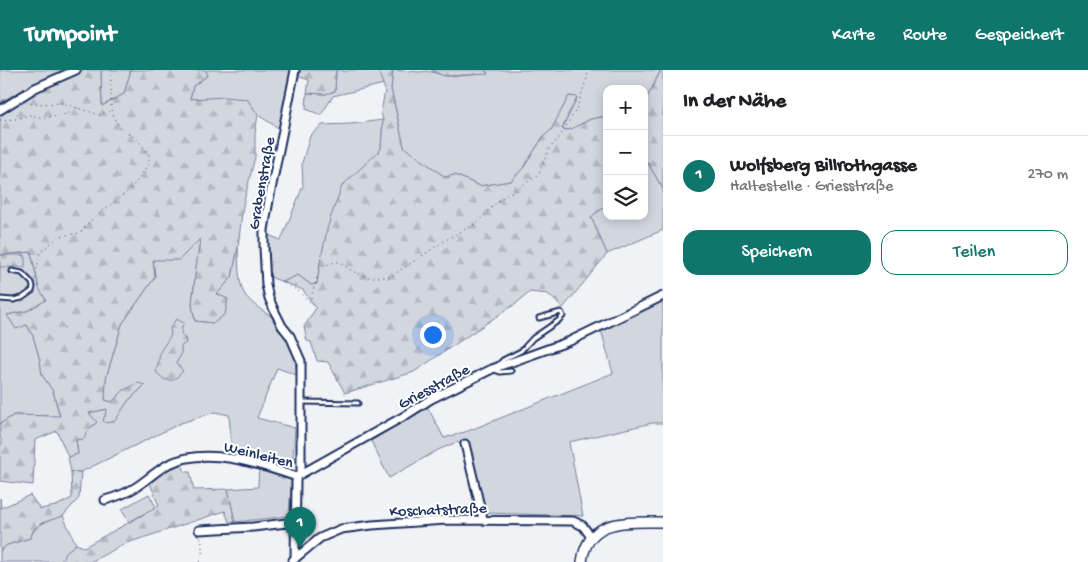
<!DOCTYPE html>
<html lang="de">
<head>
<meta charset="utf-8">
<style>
	body { margin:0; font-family:"Gochi Hand",sans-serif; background:#f2f2f2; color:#202124 }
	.controls { position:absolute; right:15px; top:15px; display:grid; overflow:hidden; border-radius:10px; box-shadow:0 2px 12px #0003 }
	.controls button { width:45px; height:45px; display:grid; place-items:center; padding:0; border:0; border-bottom:1px solid #e0e0e0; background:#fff; color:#202124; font:25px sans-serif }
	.you { position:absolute; left:432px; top:264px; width:18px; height:18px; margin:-12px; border:4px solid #fff; border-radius:50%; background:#1a73e8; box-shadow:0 0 0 8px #1a73e833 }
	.badge { display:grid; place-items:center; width:32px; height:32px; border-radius:50%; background:#0f766e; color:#fff; font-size:16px; font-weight:700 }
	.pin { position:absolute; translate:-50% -41px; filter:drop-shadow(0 1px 2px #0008) }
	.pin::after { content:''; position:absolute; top:26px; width:18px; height:15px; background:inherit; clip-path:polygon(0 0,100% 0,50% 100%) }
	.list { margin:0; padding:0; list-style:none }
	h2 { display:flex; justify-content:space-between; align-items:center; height:65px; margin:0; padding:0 20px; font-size:21px }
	h2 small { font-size:16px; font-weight:400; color:#757577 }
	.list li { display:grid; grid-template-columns:32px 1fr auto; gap:15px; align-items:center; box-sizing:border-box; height:80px; padding:0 20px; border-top:1px solid #e0e0e0 }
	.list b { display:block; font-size:19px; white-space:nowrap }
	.list p { margin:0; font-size:16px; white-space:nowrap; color:#757577 }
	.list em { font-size:16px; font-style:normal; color:#757577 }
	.actions { display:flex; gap:10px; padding:15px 20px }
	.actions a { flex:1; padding:11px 0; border:1px solid #0f766e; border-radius:15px; text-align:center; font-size:18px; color:#0f766e }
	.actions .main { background:#0f766e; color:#fff }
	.icon { flex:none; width:28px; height:28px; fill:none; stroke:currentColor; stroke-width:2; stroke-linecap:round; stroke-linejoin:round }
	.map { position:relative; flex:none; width:663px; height:492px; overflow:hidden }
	header { display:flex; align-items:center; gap:30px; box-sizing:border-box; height:70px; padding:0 25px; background:#0f766e; color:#fff }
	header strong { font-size:24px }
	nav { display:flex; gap:28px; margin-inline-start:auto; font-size:18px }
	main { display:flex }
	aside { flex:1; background:#fff }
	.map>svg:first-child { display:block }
	.green { fill:#d2d6df; stroke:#76829e }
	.forest { fill:url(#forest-firs); stroke:#76829e }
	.cemetery { fill:url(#cemetery-stones); stroke:#76829e }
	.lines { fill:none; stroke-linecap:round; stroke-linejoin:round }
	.stream { stroke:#707c9a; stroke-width:2 }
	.service-casing { stroke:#1b2f5e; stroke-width:7 }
	.minor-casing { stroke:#1b2f5e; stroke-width:11 }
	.tertiary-casing { stroke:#1b2f5e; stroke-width:12 }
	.path { stroke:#1b2f5e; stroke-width:1; stroke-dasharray:1 4; stroke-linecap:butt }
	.service { stroke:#fff; stroke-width:3 }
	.minor { stroke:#fff; stroke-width:7 }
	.tertiary { stroke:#fff; stroke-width:9 }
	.labels { text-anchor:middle; stroke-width:4; stroke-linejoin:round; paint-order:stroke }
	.street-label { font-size:16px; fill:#1b2f5e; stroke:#fff }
</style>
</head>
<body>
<header>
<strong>Turnpoint</strong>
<nav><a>Karte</a><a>Route</a><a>Gespeichert</a></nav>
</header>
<main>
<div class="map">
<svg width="663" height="492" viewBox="0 0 663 492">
	<defs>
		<pattern id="forest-firs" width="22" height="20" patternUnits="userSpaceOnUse" patternTransform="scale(1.25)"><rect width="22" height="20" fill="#d2d6df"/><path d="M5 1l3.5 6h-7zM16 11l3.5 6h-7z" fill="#b4b8c2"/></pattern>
		<pattern id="cemetery-stones" width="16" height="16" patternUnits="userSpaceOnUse" patternTransform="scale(1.25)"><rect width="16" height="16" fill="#d2d6df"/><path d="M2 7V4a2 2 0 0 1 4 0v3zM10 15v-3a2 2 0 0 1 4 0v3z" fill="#b4b8c2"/></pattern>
	</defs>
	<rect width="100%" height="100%" fill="#f1f2f5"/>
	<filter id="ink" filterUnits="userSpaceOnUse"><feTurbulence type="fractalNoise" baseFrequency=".02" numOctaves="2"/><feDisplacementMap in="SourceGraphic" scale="10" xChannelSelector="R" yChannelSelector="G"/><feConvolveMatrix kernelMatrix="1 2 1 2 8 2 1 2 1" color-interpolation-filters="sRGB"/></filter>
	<g filter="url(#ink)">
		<path class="green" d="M0 0H63L0 32Z
			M102 0H131L124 24 102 36 101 2Z
			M205 0H293L280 59 258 45 247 29H190L193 16 208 5Z
			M336 0H343L344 2 348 0H378L384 14 333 26 321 45 306 39 307 23 326 24 335 21Z
			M393 0 420 2C429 0 434 3 443 5 451 8 478 4 488 3L485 0H661L644 34V19H607V46L591 49 569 60 562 59 577 28 569 26 551 61 543 67 524 97 511 111 480 116 455 105 445 107 404 77 391 19Z
			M383 50 381 79 331 146 320 193 317 214 311 215 298 205 283 212 270 207 268 165 281 170 303 116 302 93 310 66 322 55 351 54Z
			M648 93 663 119V160L607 184 591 146 607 135V146H644V95Z
			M201 168 196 198 192 234 195 251 214 253 217 224 232 207 238 177C239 192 237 211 245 225 251 233 265 243 274 248L278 260 289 271 295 290 297 305 277 298 257 348 295 358 289 446 235 452 228 419 258 417 259 389 232 382 229 345 215 342 181 353 81 402H71L68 387 78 384 76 370 97 352 88 343 108 339 114 351 128 331 145 315 124 320 112 332 105 330 106 308 122 254 155 207 153 190Z
			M31 182 39 218 46 230 27 241 7 245 27 255 33 266 40 290 42 305 53 321 60 347 14 345 0 354V185Z
			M663 231V353H652L569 372 583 446 485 443 467 373 461 375 457 372 438 380 389 408 371 371 427 336 444 368 468 361 613 303 601 260Z
			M149 424 156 437 129 452 122 439Z
			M63 446 76 474 65 483 61 492H0V481L7 475 30 468C38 452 47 451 63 446Z"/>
		<path class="forest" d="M63 0H102L101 2 102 36 124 24 131 0H205L208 5 193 16 190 29 225 27 247 29 258 45 255 63V87L243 135 238 177 232 207 217 224 228 229 225 244 214 253 195 251 192 234 196 198 200 169 179 190H153L155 207 122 254 106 308 105 330 112 332 124 320 138 313 145 315 128 331 115 351 106 353 103 351 107 339 89 343 97 352 87 361 84 369 76 370 78 384 68 387 57 361 35 370 33 415 0 411V375L2 374 0 366V354L14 345 60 346 53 321 42 305 40 290 33 266 27 255 16 259 7 245 27 241 46 230 39 218 31 182 0 185V32Z
			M293 0H336L335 21 326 24 307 23 309 10 300 7H293Z
			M378 0H393L391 19 404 77 445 107 455 105 480 116 511 111 524 97 543 67 551 60 569 26 577 27 562 59 569 60 591 49 607 46V135L591 147 607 184 563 238 548 224 530 222 518 232 414 302 345 323 328 292 317 291 311 272 307 271 304 257 316 238 303 220 283 212 298 205 311 215 317 214 320 193 327 160 331 146 342 116 381 79 383 50 381 43 385 20Z
			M431 0H485L488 4 444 6Z
			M661 0H663V119L648 93 644 95V34Z
			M176 249 184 253 182 256 181 265 185 268 186 273 181 276V285L176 293 183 301 174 310H165L156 302 161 280 171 265 170 258Z
			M182 394 185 402H190L194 420 228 419 235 452H229L225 441 127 473 90 492H61L65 483 76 474 84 477 159 436 150 413 163 401Z
			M71 402H81L79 428 63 446 42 453 34 459 30 468 7 475 0 481V428L1 438 30 425 40 439 56 436 72 428Z"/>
		<path class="cemetery" d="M0 185H25V197H0Z"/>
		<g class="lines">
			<path class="stream" d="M298 8 300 0
				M267 166 268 156
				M269 206 270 219
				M275 233 283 251"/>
			<g class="service-casing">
				<path id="service" d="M0 229 13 230 22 228 32 221 33 217 32 213 22 203 12 201
					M499 294 503 290 521 281 533 268 558 251 563 246 561 242 539 248
					M495 300 500 302 511 301
					M302 332 358 333"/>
			</g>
			<g class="minor-casing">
				<path id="minor" d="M295 0 269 130 264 160V177L266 215 269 228 274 240 282 256 290 266 301 291V404
					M0 40 35 18 76 0
					M465 374 483 449
					M105 430C116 427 127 423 136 417 147 410 156 401 167 395 206 375 259 394 297 407
					M199 460 253 457 295 452
					M295 489 296 411 297 407 301 404 406 345 431 329 492 299 570 271 663 226
					M293 490 320 468 341 459 372 455 446 450 573 451 583 456 591 467"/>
			</g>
			<g class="tertiary-casing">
				<path id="tertiary" d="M582 492C588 446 628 453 663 452"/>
			</g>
			<path class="path" d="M26 32 33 34 61 33 100 45 111 40
				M0 50 16 49 29 45 45 48 67 44 78 38
				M35 209 40 183 59 166 80 163 91 150 126 123 137 111 149 93V84L137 69 122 60 115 50 111 39V0
				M281 211 298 221 310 232 319 200 321 197 335 192H339L352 201 367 207H390L449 168 477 153 500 129 516 120 539 104 549 79 559 68 576 40 587 8 588 0
				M200 492 203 488C201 481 203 474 201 467"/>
			<use href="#service" class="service"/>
			<use href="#minor" class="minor"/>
			<use href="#tertiary" class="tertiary"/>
		</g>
	</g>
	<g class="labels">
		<g class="street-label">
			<text transform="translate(260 113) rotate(-80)" y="6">Grabenstraße</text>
			<text transform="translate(433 315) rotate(-28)" y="6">Griesstraße</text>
			<text transform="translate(259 383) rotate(14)" y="6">Weinleiten</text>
			<text transform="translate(438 438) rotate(-2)" y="6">Koschatstraße</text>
		</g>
	</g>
</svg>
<div class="controls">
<button>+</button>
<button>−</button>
<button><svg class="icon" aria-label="layers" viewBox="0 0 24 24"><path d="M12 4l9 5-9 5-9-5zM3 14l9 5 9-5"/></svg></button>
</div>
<div class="you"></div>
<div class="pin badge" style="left:300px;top:478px">1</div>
</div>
<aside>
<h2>In der Nähe<small></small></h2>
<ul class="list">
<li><span class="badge">1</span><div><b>Wolfsberg Billrothgasse</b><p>Haltestelle · Griesstraße</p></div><em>270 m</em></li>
</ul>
<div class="actions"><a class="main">Speichern</a><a>Teilen</a></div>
</aside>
</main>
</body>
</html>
